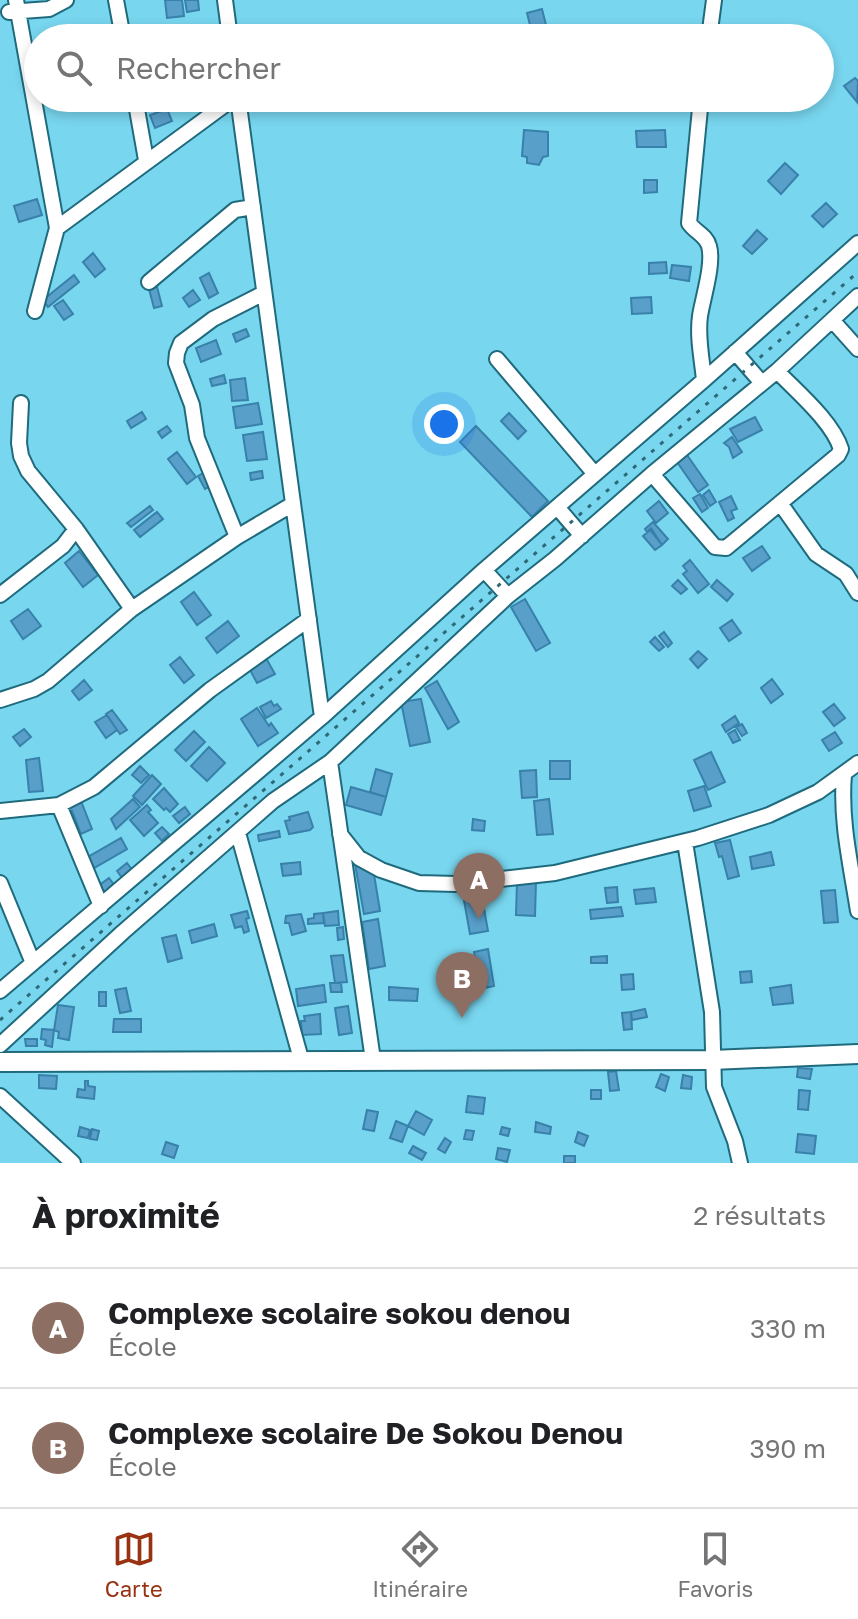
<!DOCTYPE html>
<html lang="fr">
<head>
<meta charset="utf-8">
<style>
	body { margin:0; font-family:"Golos Text",sans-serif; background:#f2f2f2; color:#202124 }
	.you { position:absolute; left:444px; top:424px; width:28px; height:28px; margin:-20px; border:6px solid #fff; border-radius:50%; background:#1a73e8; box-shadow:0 0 0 12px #1a73e833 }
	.badge { display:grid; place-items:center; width:52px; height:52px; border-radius:50%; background:#993211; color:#fff; font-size:26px; font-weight:700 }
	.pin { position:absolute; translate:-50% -66px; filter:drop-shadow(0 2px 4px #0008) }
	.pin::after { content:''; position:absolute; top:42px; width:28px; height:24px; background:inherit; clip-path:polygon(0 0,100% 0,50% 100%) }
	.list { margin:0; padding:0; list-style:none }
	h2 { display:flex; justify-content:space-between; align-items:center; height:104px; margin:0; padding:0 32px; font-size:34px }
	h2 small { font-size:26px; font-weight:400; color:#757577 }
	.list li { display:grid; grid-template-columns:52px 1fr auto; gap:24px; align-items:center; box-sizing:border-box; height:120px; padding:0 32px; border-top:2px solid #e0e0e0 }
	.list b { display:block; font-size:30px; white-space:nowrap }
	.list p { margin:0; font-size:26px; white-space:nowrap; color:#757577 }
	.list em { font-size:26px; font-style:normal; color:#757577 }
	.icon { flex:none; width:44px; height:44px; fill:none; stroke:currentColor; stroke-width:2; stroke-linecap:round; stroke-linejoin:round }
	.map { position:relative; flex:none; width:858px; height:1163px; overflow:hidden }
	.search { position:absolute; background:#fff; box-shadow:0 4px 12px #0003; left:24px; right:24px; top:24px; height:88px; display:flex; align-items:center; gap:20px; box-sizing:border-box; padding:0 28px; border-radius:44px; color:#757577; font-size:30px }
	.sheet { height:344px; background:#fff }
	nav { display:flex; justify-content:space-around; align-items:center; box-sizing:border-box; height:112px; border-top:2px solid #e0e0e0; background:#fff; font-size:22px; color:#757577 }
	nav a { display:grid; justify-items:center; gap:4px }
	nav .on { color:#993211 }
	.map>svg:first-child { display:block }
	.building { fill:#589fca; stroke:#3881aa; stroke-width:2 }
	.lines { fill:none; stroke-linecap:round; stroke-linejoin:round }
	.minor-casing { stroke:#1f6b7d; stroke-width:18 }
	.major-casing { stroke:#1f6b7d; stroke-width:22 }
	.minor { stroke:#fff; stroke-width:14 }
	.major { stroke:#fff; stroke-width:18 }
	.rail { stroke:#2e6977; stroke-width:3; stroke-dasharray:4 8; stroke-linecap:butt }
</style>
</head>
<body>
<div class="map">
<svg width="858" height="1163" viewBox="0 0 858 1163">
	<rect width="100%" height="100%" fill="#78d6ef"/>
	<path class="building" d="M165 0H182L184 16 167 18Z
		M185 0H198L199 10 187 12Z
		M542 9 547 29 532 33 527 13Z
		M855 78 858 81 857 102 844 86Z
		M169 98H177L179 102 149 111 148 104Z
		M167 109 172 121 155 128 150 115Z
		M524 130 548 132V156L543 157 539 165 527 163V157L522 156Z
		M665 130 666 147H637L636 131Z
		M785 163 798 175 781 194 768 181Z
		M644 180H657V192L644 193Z
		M37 199 42 215 19 222 14 206Z
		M826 203 837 214 823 227 812 216Z
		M757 230 767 239 752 254 743 246Z
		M93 253 105 269 95 277 83 262Z
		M666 262 667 273 649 274V263Z
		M672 265 691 267 689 281 670 278Z
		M209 273 218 293 209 298 200 278Z
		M74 275 79 282 48 307 43 300Z
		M156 283 162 306 154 308 148 285Z
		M193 290 200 300 189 307 183 298Z
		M651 297 652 313 632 314 631 298Z
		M63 300 73 314 64 320 54 306Z
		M246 329 249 336 236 342 233 334Z
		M216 340 221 354 201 362 196 348Z
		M224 375 226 383 212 386 210 379Z
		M245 378 248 400 232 401 230 380Z
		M258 403 262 424 236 428 233 407Z
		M142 412 146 419 131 428 127 421Z
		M509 413 526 431 518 439 501 421Z
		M755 417 762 430 738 442 730 429Z
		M167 426 171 431 162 438 158 432Z
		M476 426 548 501 532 517 460 442Z
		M263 432 267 459 247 461 243 435Z
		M732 437 742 452 733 458 729 447 724 443Z
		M177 452 196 477 187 484 168 459Z
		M687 455 708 485 698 492 677 462Z
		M262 471 263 478 251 480 250 473Z
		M203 473 211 486 205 489 198 476Z
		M709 490 716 502 710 506 703 495Z
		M700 494 708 508 702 512 693 498Z
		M731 496 737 509 731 511 734 518 728 521 719 502Z
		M659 501 668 513 656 523 647 511Z
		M150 506 153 510 131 527 127 523Z
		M157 512 163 519 140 537 134 530Z
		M653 522 668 539 662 545 651 528 647 532 645 529Z
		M650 530 662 545 655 550 643 536Z
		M762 546 770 558 752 571 743 558Z
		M79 551 98 575 83 587 65 563Z
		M690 560 709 584 698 593 683 574 687 571 683 566Z
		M678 580 687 589 681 594 672 586Z
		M717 580 733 594 727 601 711 587Z
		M194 592 211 615 197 625 181 602Z
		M525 599 550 643 536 651 511 607Z
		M28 609 41 626 23 639 11 621Z
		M732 620 741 633 729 641 720 628Z
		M228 621 239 636 217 653 206 638Z
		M664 632 672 643 668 647 659 636Z
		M655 637 664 647 659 651 650 642Z
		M698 651 707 659 698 668 690 659Z
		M180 657 194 675 184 683 170 665Z
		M266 658 275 674 257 683 249 668Z
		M772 679 783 694 771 703 761 688Z
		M84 680 92 690 79 700 72 691Z
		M437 681 459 722 448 729 425 688Z
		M421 699 430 742 410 746 401 702Z
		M271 701 274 706 277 704 281 709 266 718 260 707Z
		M834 704 845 718 834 726 823 712Z
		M257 708 269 726 271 723 278 733 258 746 241 719Z
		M112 710 127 730 120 734 106 714Z
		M107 715 117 730 106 738 95 722Z
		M735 716 739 723 726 732 722 725Z
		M742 724 747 733 742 736 736 727Z
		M24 729 31 737 20 746 13 737Z
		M735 730 740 740 733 743 728 734Z
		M194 731 205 742 186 761 175 750Z
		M835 732 842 743 829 751 822 740Z
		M209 747 225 763 207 781 191 766Z
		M711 752 725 782 708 790 694 760Z
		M39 758 43 791 29 792 26 760Z
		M550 761H570V779H550Z
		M140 766 149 775 141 783 132 775Z
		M376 769 392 774 386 797 370 792Z
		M536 770 537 797 522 798 520 771Z
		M152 775 161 784 142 805 133 796Z
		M704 786 711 806 694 811 688 791Z
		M351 787 386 797 381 815 346 805Z
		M164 788 178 804 170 812 166 808 164 810 153 799Z
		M133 799 140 807 116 829 111 819Z
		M549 799 553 834 537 835 534 801Z
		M81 801 92 829 81 834 72 811 68 813 65 807Z
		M147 805 151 810 148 812 158 823 144 836 130 820Z
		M185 807 190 814 179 823 173 816Z
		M308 812 313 827 310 830 289 834 285 821 290 820 289 817Z
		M473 819 485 821 484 831 472 830Z
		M162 827 169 834 162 841 155 833Z
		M279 831 280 837 259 841 258 835Z
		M121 838 127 849 94 868 88 857Z
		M730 840 739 876 728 879 722 856 719 857 715 843Z
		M771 852 774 865 752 869 750 857Z
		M300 862 301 874 283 876 281 864Z
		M372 862 380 911 364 914 355 864Z
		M127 863 133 871 123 879 117 871Z
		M478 875 488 931 470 934 460 878Z
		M109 878 115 886 103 894 97 887Z
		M517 880 536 881 535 916 516 915Z
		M617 887 618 902 607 903 605 888Z
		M654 888 656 902 636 904 634 890Z
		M835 890 838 922 824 923 821 891Z
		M621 907 623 916 591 919 590 910Z
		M247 911 249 918 246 919 249 931 244 933 242 926 235 928 231 915Z
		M338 911 339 925 325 926 323 913Z
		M323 913 324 923 308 924V919L314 918V914Z
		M301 914 306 931 292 935 289 923H285L286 916Z
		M378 919 385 966 369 969 362 922Z
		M214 924 217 936 192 943 189 931Z
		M343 927 344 939 338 940 337 928Z
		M176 935 182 958 168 962 162 938Z
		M488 949 494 986 480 989 474 952Z
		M343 955 347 982 335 983 331 956Z
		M607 956V963H591V957Z
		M751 971 752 982 741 983 740 972Z
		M633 974 634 989 622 990 621 975Z
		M330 983H341L342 992H331Z
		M324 985 326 1002 298 1006 296 989Z
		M791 985 793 1003 773 1005 770 988Z
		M389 987 418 989 417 1001 389 1000Z
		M126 988 131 1011 120 1013 115 990Z
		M99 992H106V1006H99Z
		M58 1005 74 1007 69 1040 58 1038 59 1032 54 1030Z
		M348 1006 352 1033 339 1035 335 1008Z
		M645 1009 647 1017 632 1020 631 1012Z
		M631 1012 632 1029 624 1030 622 1013Z
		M320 1014 321 1034 302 1035 301 1021H305L304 1016Z
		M114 1019H141V1032H113Z
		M42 1029 54 1030 52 1047 45 1045 46 1040 41 1039Z
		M25 1039H37V1046H26Z
		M798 1068 812 1069 810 1079 797 1077Z
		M616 1071 619 1090 610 1091 608 1072Z
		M661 1074 669 1077 665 1091 656 1087Z
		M39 1075 57 1076 56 1089 39 1088Z
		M683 1075 692 1077 691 1089 681 1088Z
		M85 1081H88V1086L95 1087 94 1099 77 1097 78 1089 85 1090Z
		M591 1090H601V1099H591Z
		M799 1090 810 1091 808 1110 798 1109Z
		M468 1096 485 1098 483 1114 466 1112Z
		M367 1110 378 1112 374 1131 363 1129Z
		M416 1111 432 1120 424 1135 408 1126Z
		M396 1121 408 1126 402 1142 390 1138Z
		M536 1122 551 1127 550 1134 535 1132Z
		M80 1127 90 1130 88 1138 78 1136Z
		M502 1127 510 1129 508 1136 500 1134Z
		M92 1129 99 1131 97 1140 90 1139Z
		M466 1130 474 1131 472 1140 464 1139Z
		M578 1132 588 1136 584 1146 575 1142Z
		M798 1134 816 1136 814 1154 796 1152Z
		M445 1138 451 1142 445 1153 438 1149Z
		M166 1142 178 1146 174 1158 162 1154Z
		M413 1146 426 1153 422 1160 409 1153Z
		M498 1148 510 1150 507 1162 496 1159Z
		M564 1156H575V1163H564Z"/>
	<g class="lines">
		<g class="minor-casing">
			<path id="minor" d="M16 0 57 228
				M116 0 123 38
				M225 0 230 38
				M9 12 49 9 66 0
				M709 38 714 0
				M135 98 146 160
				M238 98 322 717
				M701 98 689 223C695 232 706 235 709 246 714 264 703 297 700 316 697 337 702 359 704 380
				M149 282 235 210 253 207
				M35 311 57 228 234 98
				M832 320 858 349
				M735 352 761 382
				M497 359 594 473
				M21 403 19 443 21 456 28 471 76 529 132 609
				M652 474 715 547 726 548 838 455 841 449C832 421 797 392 777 371
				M780 503 816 554 846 574 858 593
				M557 507 582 536
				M237 537 197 438 192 405 176 363 177 353 181 343 213 319 264 293
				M484 570 508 596
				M0 595 63 546 76 529
				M0 700 34 689 48 681 132 609 237 537 293 504
				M330 762 373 1060
				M844 775C840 820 851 866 858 911
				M59 805 101 906
				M0 811 59 805 94 787 210 690 309 619
				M238 833 301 1059
				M340 834 359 858 381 870 419 883 456 884 555 873 698 838 769 815 818 792 858 763
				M685 842 712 1012 714 1087 735 1141 740 1163
				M0 883 33 963
				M0 991 322 717 484 570 704 380 858 243
				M0 1045 123 932 273 801 330 762 508 596 555 559 652 474 777 371 858 296
				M0 1096 73 1163"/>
		</g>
		<g class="major-casing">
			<path id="major" d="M0 1062 712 1060 858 1054"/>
		</g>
		<use href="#minor" class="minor"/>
		<use href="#major" class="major"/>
		<path class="rail" d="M0 1020 858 272"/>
	</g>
</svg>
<div class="you"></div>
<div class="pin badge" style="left:479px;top:919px;background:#8d6e63">A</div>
<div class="pin badge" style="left:462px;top:1018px;background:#8d6e63">B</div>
<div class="search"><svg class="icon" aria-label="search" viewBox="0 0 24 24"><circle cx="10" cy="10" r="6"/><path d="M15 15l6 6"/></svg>Rechercher</div>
</div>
<section class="sheet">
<h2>À proximité<small>2 résultats</small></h2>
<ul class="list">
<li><span class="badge" style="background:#8d6e63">A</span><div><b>Complexe scolaire sokou denou</b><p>École</p></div><em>330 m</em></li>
<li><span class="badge" style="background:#8d6e63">B</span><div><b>Complexe scolaire De Sokou Denou</b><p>École</p></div><em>390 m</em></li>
</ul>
</section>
<nav>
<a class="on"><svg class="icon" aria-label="map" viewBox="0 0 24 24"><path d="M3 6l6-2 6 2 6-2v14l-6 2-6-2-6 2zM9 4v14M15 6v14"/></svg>Carte</a>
<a><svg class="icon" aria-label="directions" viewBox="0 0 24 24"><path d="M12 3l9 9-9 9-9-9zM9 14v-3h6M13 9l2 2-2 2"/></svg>Itinéraire</a>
<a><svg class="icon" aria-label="saved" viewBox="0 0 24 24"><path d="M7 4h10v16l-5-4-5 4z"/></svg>Favoris</a>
</nav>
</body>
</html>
